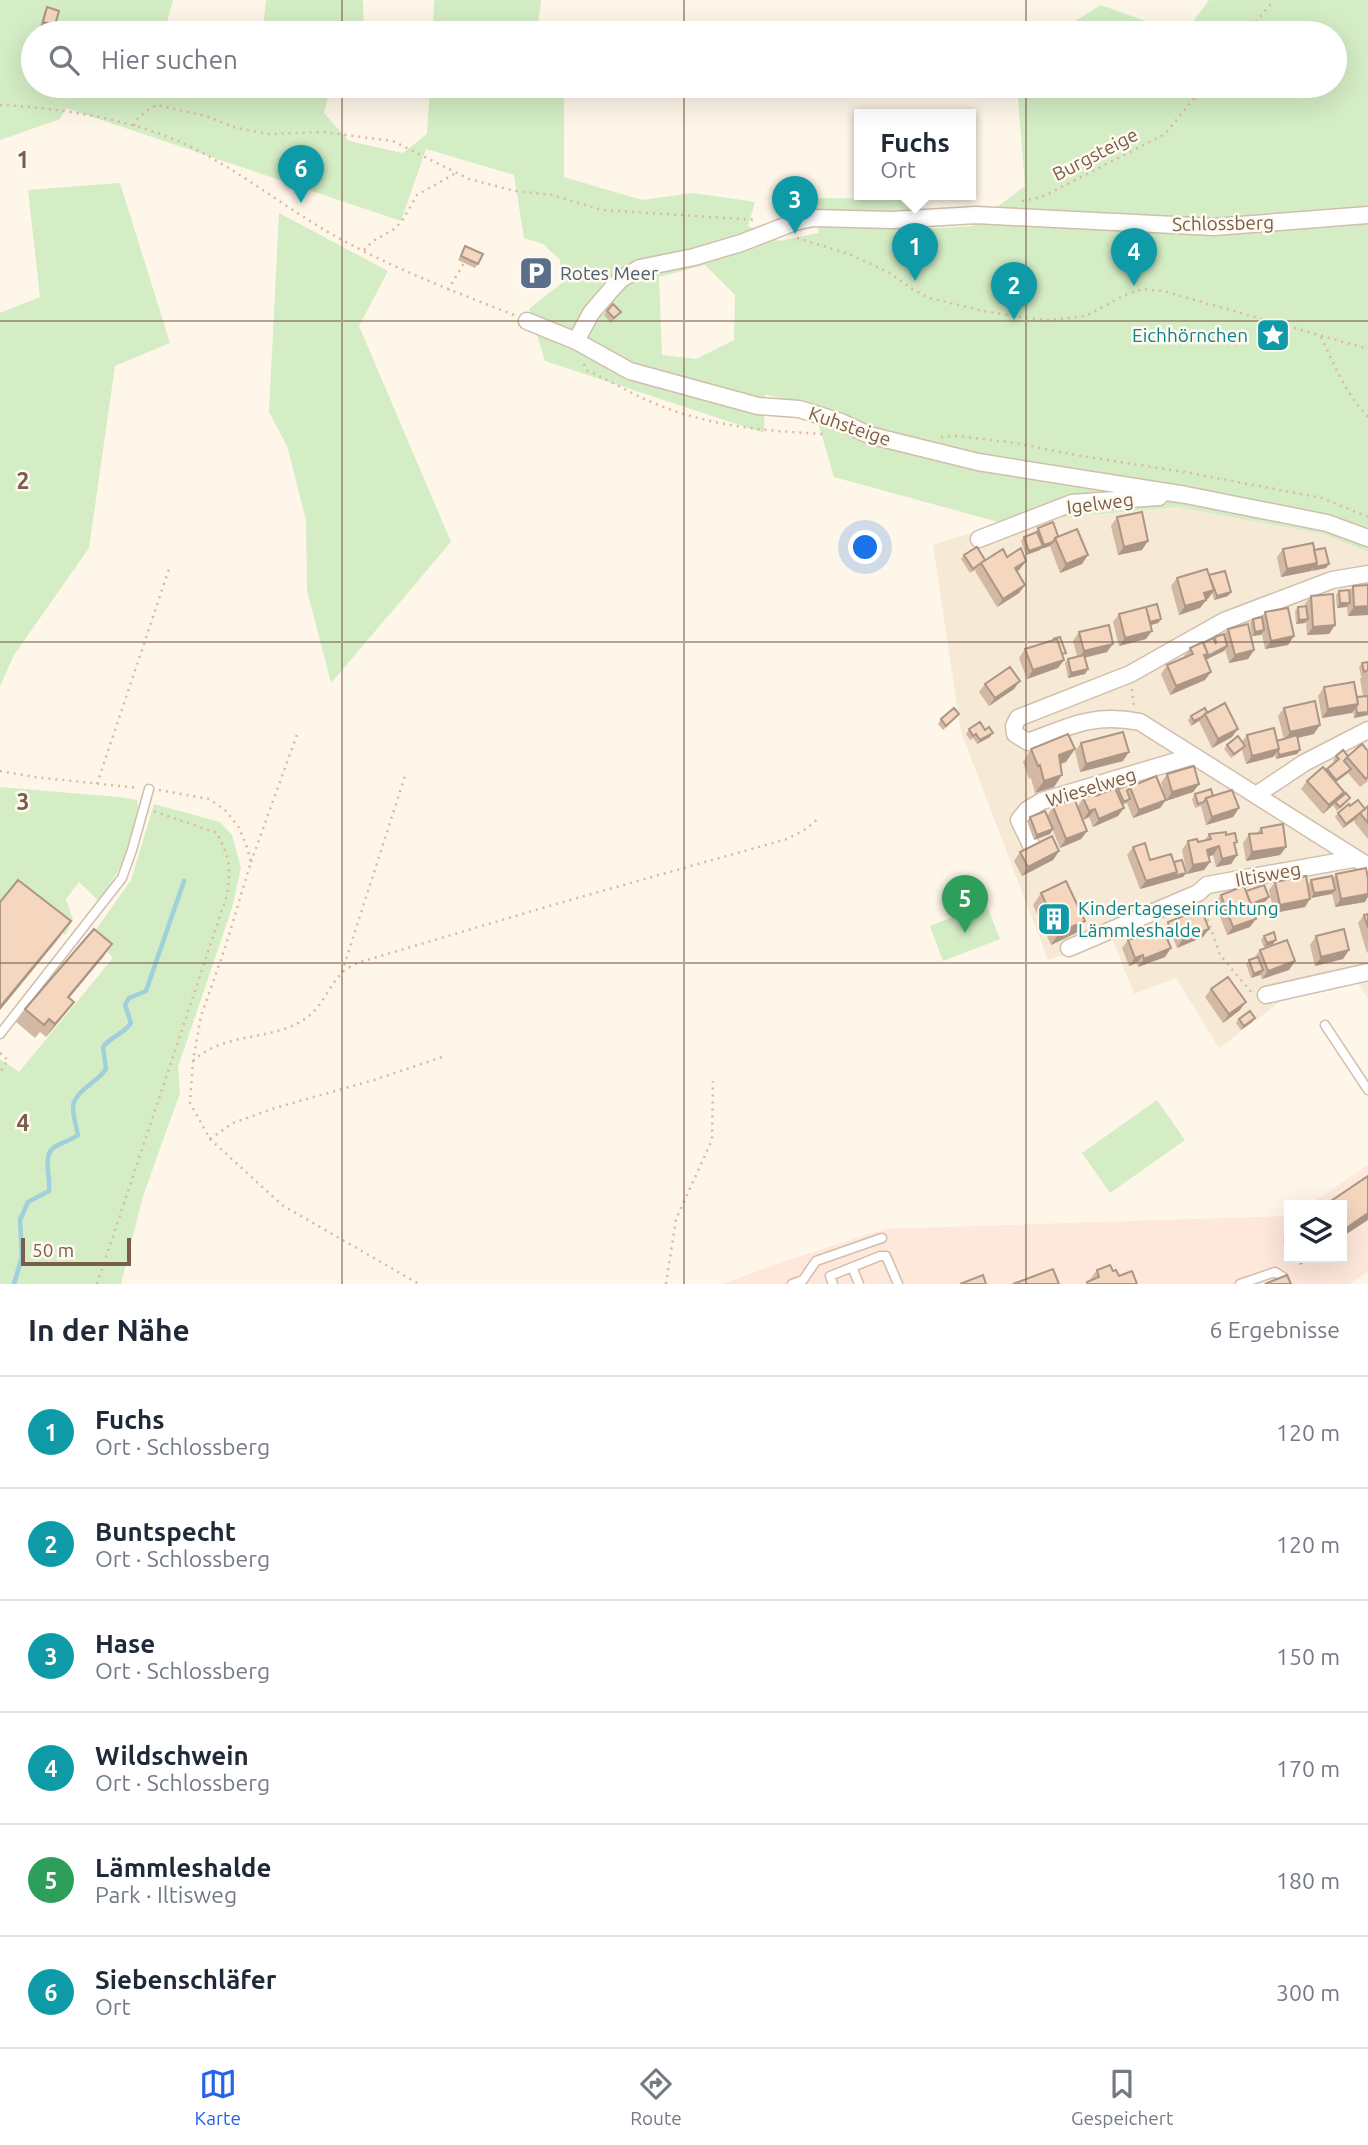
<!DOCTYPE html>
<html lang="de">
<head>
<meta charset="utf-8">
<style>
	body { margin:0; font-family:Ubuntu,sans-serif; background:#f6f6f7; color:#1f2937 }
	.controls { position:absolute; right:21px; bottom:21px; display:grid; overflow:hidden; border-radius:0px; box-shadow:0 7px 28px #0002 }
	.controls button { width:63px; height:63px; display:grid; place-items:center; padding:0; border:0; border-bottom:2px solid #e0e1e3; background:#fff; color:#1f2937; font:35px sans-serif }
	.scale { position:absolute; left:21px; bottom:18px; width:110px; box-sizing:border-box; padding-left:7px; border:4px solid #7a5d4a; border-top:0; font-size:19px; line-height:24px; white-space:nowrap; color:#7a5d4a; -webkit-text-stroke:5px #fffaf0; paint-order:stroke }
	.you { position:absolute; left:866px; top:548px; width:24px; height:24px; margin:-18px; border:5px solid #fff; border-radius:50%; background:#1a73e8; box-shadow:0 0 0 10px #1a73e833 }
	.badge { display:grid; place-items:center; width:46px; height:46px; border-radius:50%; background:#2563eb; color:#fff; font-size:23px; font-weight:700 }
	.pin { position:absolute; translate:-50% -58px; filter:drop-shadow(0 2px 4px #0008) }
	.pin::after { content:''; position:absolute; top:37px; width:24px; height:21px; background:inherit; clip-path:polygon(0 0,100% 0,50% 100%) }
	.popup { position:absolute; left:854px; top:109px; width:122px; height:91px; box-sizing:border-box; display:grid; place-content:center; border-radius:0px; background:#fff; filter:drop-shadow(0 2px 5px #0005); font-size:23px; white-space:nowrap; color:#747a83 }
	.popup b { font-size:26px; color:#1f2937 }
	.popup::after { content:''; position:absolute; left:50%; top:100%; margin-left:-14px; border:14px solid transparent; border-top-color:#fff }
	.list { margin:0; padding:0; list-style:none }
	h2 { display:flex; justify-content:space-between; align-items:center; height:91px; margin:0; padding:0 28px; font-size:30px }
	h2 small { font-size:23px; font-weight:400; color:#747a83 }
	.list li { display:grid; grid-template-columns:46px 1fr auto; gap:21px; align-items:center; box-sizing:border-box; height:112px; padding:0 28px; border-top:2px solid #e0e1e3 }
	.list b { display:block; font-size:26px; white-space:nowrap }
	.list p { margin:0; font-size:23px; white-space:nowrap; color:#747a83 }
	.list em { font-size:23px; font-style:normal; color:#747a83 }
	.icon { flex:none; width:38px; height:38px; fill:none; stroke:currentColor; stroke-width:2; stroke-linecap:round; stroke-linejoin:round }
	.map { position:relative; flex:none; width:1368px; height:1284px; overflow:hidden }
	.search { position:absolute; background:#fff; box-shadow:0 7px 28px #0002; left:21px; right:21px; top:21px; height:77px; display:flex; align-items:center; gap:18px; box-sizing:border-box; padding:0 24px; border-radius:38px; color:#747a83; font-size:26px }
	.sheet { height:763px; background:#fff }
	nav { display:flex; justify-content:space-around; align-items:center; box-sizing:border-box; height:98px; border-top:2px solid #e0e1e3; background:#fff; font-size:19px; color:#747a83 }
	nav a { display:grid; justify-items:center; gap:4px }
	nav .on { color:#2563eb }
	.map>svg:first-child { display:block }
	.residential { fill:#f6e9d6 }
	.commercial { fill:#fee7db }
	.green { fill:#d4edc5; fill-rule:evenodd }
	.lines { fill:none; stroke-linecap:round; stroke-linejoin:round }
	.stream { stroke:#a0d0dc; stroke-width:4.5 }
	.lane-casing { stroke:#d1beac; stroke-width:11 }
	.street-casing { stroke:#d1beac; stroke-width:19 }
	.path { stroke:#dbb9a0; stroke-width:2.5; stroke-dasharray:2 5; stroke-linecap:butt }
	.lane { stroke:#fff; stroke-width:8 }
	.street { stroke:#fff; stroke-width:16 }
	.wall { fill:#d3b8a3 }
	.shaded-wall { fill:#ac9685 }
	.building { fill:#f5d6be; stroke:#ac9685; stroke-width:2 }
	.grid { fill:none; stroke:#7a5d4a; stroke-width:2; stroke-opacity:0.55 }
	.labels { text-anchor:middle; stroke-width:5; stroke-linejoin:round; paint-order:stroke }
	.street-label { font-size:19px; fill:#7a5d4a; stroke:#fffaf0 }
	.service-label { font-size:19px; fill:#4e5e75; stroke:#fffaf0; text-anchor:start }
	.culture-label { font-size:19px; fill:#0d838f; stroke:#fffaf0; text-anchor:end }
	.grid-label { font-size:23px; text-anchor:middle; font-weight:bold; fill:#7a5d4a; stroke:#fffaf0; stroke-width:5; stroke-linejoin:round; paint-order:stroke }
</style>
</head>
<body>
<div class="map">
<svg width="1368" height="1284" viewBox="0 0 1368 1284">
	<rect width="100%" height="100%" fill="#fef6e8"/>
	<path class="residential" d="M1177 507 1323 534 1368 552V999L1357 981 1289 995 1219 1048 1176 978 1134 994 1112 938 1048 960 961 732 933 545 1002 523Z"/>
	<path class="commercial" d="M1368 1165V1272L1349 1284H723L782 1262 885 1229 1289 1216V1258H1342V1205H1309Z"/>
	<path class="green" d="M0 0H173L164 33H33V86H151L185 91 187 86H331L324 113 349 141 403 153 427 134 430 86H564V177L642 200 693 193 755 202 748 226 778 241 819 233 810 198 914 199 921 229 972 226 1025 186 1017 86H1335V33H1185L1209 0H1368V552L1323 534 1177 507 1002 523 834 477 814 409 765 394 764 433 545 361 529 309 563 282 560 260 543 244 524 238 514 175 426 149 401 221 66 108 60 119 0 140ZM705 265 735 295 734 340 696 359 662 355 659 277Z
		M266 0H363L364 33H262Z
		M434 0H541L537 33H433Z
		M1101 5 1178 33H1056Z
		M120 183 170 343 115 366 89 548 14 655 0 686V313L40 297 28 190Z
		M279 213 388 271 359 326 451 542 331 683 307 590 306 520 287 446 269 412Z
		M0 787 118 797 137 800C143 836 118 872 99 901L79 882 66 899 73 920 65 935 10 890 0 903Z
		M154 804 220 822 232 835 241 868 232 908 178 1067 180 1093 143 1196 121 1284H0V1059L19 1072 113 958 92 935 131 880Z
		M986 904 1000 939 943 961 930 926Z
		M1157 1100 1185 1140 1110 1193 1082 1153Z"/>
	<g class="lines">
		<path class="stream" d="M14 1284 22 1257 20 1220 28 1202 49 1191C51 1176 41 1154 56 1146 64 1142 71 1140 78 1135 76 1126 73 1116 73 1107 74 1091 98 1082 106 1069L103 1047C111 1036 124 1034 131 1023L125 1005 129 998 146 991 184 881"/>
		<g class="lane-casing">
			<path id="lane" d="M1325 1025 1368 1090
				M0 1034 122 878 132 850 149 789
				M852 1267 859 1284
				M792 1284 803 1280 816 1261 882 1238
				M833 1284 830 1276 880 1256H886L898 1284
				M1240 1284 1275 1272 1283 1277 1285 1284"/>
		</g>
		<g class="street-casing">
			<path id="street" d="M527 321 576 341 630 371 758 406 799 409 841 422 869 435 893 441 978 462 1186 495 1327 523 1368 538
				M576 341 591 313 610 291 621 279 640 268 694 257 741 243 795 222 813 218 892 220 976 215 1214 227 1368 215
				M979 539 1072 503 1159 497
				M1368 574 1332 580 1224 621 1130 674 1018 718 1014 726 1015 734 1028 742C1070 726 1093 713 1140 722L1368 866
				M1256 795 1304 763 1368 730
				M1031 845 1019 820 1027 810 1042 801 1193 756
				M1069 948 1198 893 1207 885 1353 859
				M1266 995 1368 972"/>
		</g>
		<path class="path" d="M1247 33 1274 0
			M0 105C63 108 139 120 195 149 244 174 287 209 335 236 392 268 453 291 514 315
			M134 126 136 120 149 109 157 105 206 116 233 127 268 134 323 132 393 141 469 179 515 191 552 195 602 210 757 220
			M1022 201 1042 197 1165 134 1204 86
			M797 238 849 254 890 273 912 289 929 298 984 311 1027 318 1050 320 1086 316 1125 295 1142 289 1163 291 1368 349
			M364 250 373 241 393 230 402 221 417 195 456 173
			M448 290 464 263
			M1321 337C1334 364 1346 395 1368 417
			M584 364 586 370C607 379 628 392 649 401 705 426 764 431 824 434
			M941 437 957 436 1016 443 1081 456 1185 472 1322 498 1368 517
			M1132 689 1134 707
			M0 771 35 777 138 788
			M97 784 170 566
			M159 790 209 799 225 810 238 826 246 844 251 862 225 948 201 1016 193 1061 190 1103 210 1139 282 1205 419 1284
			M251 862 298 732
			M1203 906 1220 955 1252 993
			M342 972 405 776
			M0 1053 8 1060 0 1072
			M193 1061C225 1031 270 1042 305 1019 323 1007 328 986 343 972 346 968 353 966 357 963L556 904 787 839 806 829 820 817
			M210 1139 233 1123 275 1108 374 1080 445 1056
			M97 1284 227 895C231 866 230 859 217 833L153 811
			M666 1284 676 1219 712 1140 713 1081"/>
		<use href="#lane" class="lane"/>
		<use href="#street" class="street"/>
	</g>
	<path class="wall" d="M47 7 52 30 40 27 44 12Z
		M465 246 478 264 475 268 458 260Z
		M607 311 621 312 611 323 604 315Z
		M1117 517 1142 550 1118 555 1111 526Z
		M1038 528 1058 536 1082 564 1060 573 1050 546 1041 549V548L1040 550 1026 555 1021 541 1024 537 1035 533Z
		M1283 549 1314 550 1329 564 1326 568 1281 577 1277 557Z
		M964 555 985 560 1007 557 1020 569 1017 572 1025 585 1019 593 997 607 975 571 977 569 970 573 961 559Z
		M1209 575 1228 596 1214 600 1212 593 1200 608 1179 615 1171 586 1177 578Z
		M1353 586 1368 615 1348 616 1347 606 1337 608 1336 595 1339 591H1349Z
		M1311 596 1335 625 1329 634 1307 635 1306 621 1305 623 1296 624 1295 611 1298 607 1305 606V604Z
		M1265 612 1294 636 1288 645 1265 649 1262 634 1252 636 1250 623 1253 619 1262 617Z
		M1119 614 1161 619 1158 623 1151 625 1146 639 1119 646 1113 622Z
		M1228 629 1254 650 1248 659 1229 663 1225 649 1206 660 1205 680 1170 695 1161 674 1167 665 1185 658 1184 656 1190 648 1213 639 1215 637 1224 635Z
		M1079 632 1107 652 1085 658 1088 669 1085 674 1068 678 1065 663 1068 659 1077 656 1073 641Z
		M1025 649 1063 657 1064 660 1058 668 1027 679 1019 658Z
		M1368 662V715L1354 718 1353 712 1322 718 1318 696 1324 687 1357 697 1363 696 1360 679 1362 676H1361L1359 667 1362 663Z
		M985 684 1014 689 989 706 979 692Z
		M1284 708 1314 734 1298 738 1300 750 1297 754 1276 759 1275 755 1273 757 1246 764 1242 750 1231 758 1224 749 1227 745 1242 742 1247 735 1277 741 1284 739 1278 716Z
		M1207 712 1232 737 1212 748 1199 721 1191 726 1188 720 1191 716Z
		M959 714 956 718 943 730 938 724 941 719Z
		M969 729 990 737 977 744 973 738 970 740 966 734Z
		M1081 743 1123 761 1080 772 1075 751Z
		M1031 749 1066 762 1060 764 1054 787 1035 793 1031 778 1029 779 1023 762Z
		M1343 750 1368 781 1360 787 1348 773 1336 782 1341 797 1350 798 1347 802 1337 811 1333 805 1323 814 1301 789 1307 781 1326 771 1335 763 1333 760Z
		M1167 774 1199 784 1193 792 1166 801 1161 783Z
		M1131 786 1166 800 1160 808 1133 818 1127 803 1123 805 1118 816 1093 827 1089 817 1083 820 1087 831 1081 839 1060 848 1047 816 1053 807 1078 806 1083 798 1116 792 1118 789Z
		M1195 794 1213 796 1239 808 1233 817 1206 825 1201 806 1195 808 1192 799Z
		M1350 806 1365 809 1368 806V839L1354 822 1356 819 1343 828 1335 817 1338 813Z
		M1030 817 1053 829 1050 834 1034 840 1027 821Z
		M1261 828 1286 847 1280 855 1246 861 1243 843 1249 834 1257 833Z
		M1209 834 1226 835 1237 842 1235 845 1237 855 1231 864 1216 867 1213 855 1208 856 1210 862 1204 870 1187 874 1182 850 1188 841 1198 842 1205 840Z
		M1133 847 1150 860 1174 862 1186 873 1183 877 1140 889 1127 855Z
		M1059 851 1053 860 1022 876 1014 861 1020 852Z
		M1336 874 1365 902 1335 907 1332 893 1311 898 1308 884 1311 880 1333 878Z
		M1275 882 1305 907 1274 913 1269 890Z
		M1246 891 1266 901 1252 907 1250 927 1227 935 1215 903 1221 895Z
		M1041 893 1085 921 1076 933 1051 945 1033 905Z
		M1368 914V952L1367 953 1358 923 1364 915Z
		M1168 922 1203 937 1177 948 1173 938 1168 940 1165 957 1138 967 1137 963 1129 966 1122 948 1128 940 1163 929Z
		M1264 936 1273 944 1264 947 1261 940Z
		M1316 936 1349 950 1343 959 1315 966 1310 945Z
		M112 944 103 957 69 998 74 1002 65 1014 46 1037 40 1032 35 1038 16 1022 25 1009Z
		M1260 950 1295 961 1289 970 1262 979 1260 974 1251 978 1246 964 1249 960 1254 958Z
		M1211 989 1240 1010 1223 1023 1205 997Z
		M1239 1019 1252 1022 1241 1030 1236 1023Z
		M1289 1232V1250L1283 1240Z
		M1295 1258H1311L1300 1265Z
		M1097 1270 1113 1271 1119 1276 1137 1284H1085L1089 1281Z"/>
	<path class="shaded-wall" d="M43 22 55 25 52 30 40 27Z
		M1148 541 1142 550 1118 555 1124 547Z
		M1053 542 1050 546 1041 549 1044 545Z
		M1043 546 1040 550 1026 555 1029 551Z
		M1088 555 1082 564 1060 573 1066 564Z
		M1026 561 1020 569 1009 577 1015 568Z
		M1317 563 1311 571 1281 577 1287 569Z
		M1329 564 1326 568 1312 571 1315 567Z
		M1025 585 1019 593 997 607 1003 599Z
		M1214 590 1208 599 1198 602 1204 593Z
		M1231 592 1228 596 1214 600 1217 596Z
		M1206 600 1200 608 1179 615 1185 606Z
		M1340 603H1350L1347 607 1337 608Z
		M1368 606V615L1348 616 1354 607Z
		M1161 619 1158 623 1144 627 1147 623Z
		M1308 619 1305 623 1296 624 1299 620Z
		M1335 625 1329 634 1307 635 1313 627Z
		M1264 630 1261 635 1252 636 1255 632Z
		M1152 631 1146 639 1119 646 1125 638Z
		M1294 636 1288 645 1265 649 1271 641Z
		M1113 644 1107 652 1078 659 1084 651Z
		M1227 646 1224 651 1203 661 1206 657Z
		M1254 650 1248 659 1229 663 1235 655Z
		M1064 660 1058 668 1027 679 1033 670Z
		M1088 669 1085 674 1068 678 1071 673Z
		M1211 672 1205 680 1170 695 1176 686Z
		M1020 681 1014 689 989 706 995 698Z
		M1358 704 1352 713 1322 718 1328 709Z
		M1368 712V715L1354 718 1357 713Z
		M1202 717 1199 721 1191 726 1194 721Z
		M1320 725 1314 734 1284 741 1290 732Z
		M1238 729 1232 737 1212 748 1218 739Z
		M993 733 990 737 977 744 980 740Z
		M1075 749 1066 762 1050 768 1059 755Z
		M1279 749 1273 757 1246 764 1252 756Z
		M1300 750 1297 754 1276 759 1279 755Z
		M1129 752 1123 761 1080 772 1086 764Z
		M1351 769 1348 773 1333 784 1336 780Z
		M1062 775 1054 787 1035 793 1044 781Z
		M1199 784 1193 792 1166 801 1172 792Z
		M1344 792 1338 800 1335 802 1333 805 1323 814 1329 805Z
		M1166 800 1160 808 1133 818 1139 810Z
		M1124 808 1118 816 1093 827 1099 819Z
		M1239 808 1233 817 1206 825 1212 817Z
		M1095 809 1089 817 1083 820 1089 811Z
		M1359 814 1356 819 1343 828 1346 824Z
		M1053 829 1050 834 1034 840 1037 835Z
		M1087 831 1081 839 1060 848 1066 839Z
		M1219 846 1213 855 1201 859 1207 850Z
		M1286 847 1280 855 1246 861 1252 852Z
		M1059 851 1053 860 1022 876 1028 867Z
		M1237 855 1231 864 1216 867 1222 859Z
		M1210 862 1204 870 1187 874 1193 865Z
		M1177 872 1186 873 1183 877 1140 889 1146 881Z
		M1335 890 1332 894 1311 898 1314 893Z
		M1368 894V897L1365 902 1335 907 1341 899Z
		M1269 897 1266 901 1246 909 1249 905Z
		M1310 899 1305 907 1274 913 1280 905Z
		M1256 919 1250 927 1227 935 1233 927Z
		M71 921 59 938 0 1010V1007Z
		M1085 921 1076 933 1051 945 1060 932Z
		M1179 929 1173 938 1166 941 1172 932Z
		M1209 929 1203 937 1177 948 1183 939Z
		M1276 940 1273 944 1264 947 1267 943Z
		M112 944 103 957 59 1010 68 997Z
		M1171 948 1165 957 1138 967 1144 959Z
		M1349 950 1343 959 1315 966 1321 957Z
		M1143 955 1137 963 1129 966 1135 958Z
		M1295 961 1289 970 1262 979 1268 971Z
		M1263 970 1260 975 1251 978 1254 974Z
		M74 1002 65 1014 46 1037 55 1024Z
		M1246 1002 1240 1010 1223 1023 1229 1014Z
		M1255 1018 1252 1022 1241 1030 1244 1026Z
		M1368 1213V1220L1342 1237V1231Z
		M1305 1258H1311L1300 1265Z"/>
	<path class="building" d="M47 7 59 11 55 25 43 22Z
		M465 246 483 254 478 264 461 256Z
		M613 304 621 312 614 318 607 311Z
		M1142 512 1148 541 1124 547 1117 517Z
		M1053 522 1058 536 1055 538 1053 542 1044 545 1038 528Z
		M1077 529 1088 555 1066 564 1055 538Z
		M1037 532 1043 546 1029 551 1024 537Z
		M1313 543 1317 563 1287 569 1283 549Z
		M977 547 985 560 973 569 964 555Z
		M1021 548 1026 561 1015 568 1025 585 1003 599 981 563 1003 549 1007 557Z
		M1325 548 1329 564 1315 567 1317 563 1314 550Z
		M1207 569 1214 590 1204 593 1206 600 1185 606 1177 578Z
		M1225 571 1231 592 1217 596 1209 575Z
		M1368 585V606L1354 607 1353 586Z
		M1349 590 1350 603H1340L1339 591Z
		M1333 594 1335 625 1313 627 1311 596Z
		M1157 604 1161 619 1150 622 1146 607Z
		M1306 606 1308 619 1299 620 1298 607Z
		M1146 607 1152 631 1125 638 1119 614Z
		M1288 608 1294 636 1271 641 1265 612Z
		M1262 617 1264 630 1255 632 1253 619Z
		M1248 624 1254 650 1235 655 1228 629Z
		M1109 625 1113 644 1084 651 1079 632Z
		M1224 634 1227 646 1206 657 1208 654 1203 643 1213 638 1216 644 1215 637Z
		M1060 637 1066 653 1062 654 1057 639H1053Z
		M1057 639 1064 660 1033 670 1025 649Z
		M1203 642 1208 654 1204 655 1211 672 1176 686 1167 665 1193 654 1190 648Z
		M1084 655 1088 669 1071 673 1068 659Z
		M1368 662V670L1364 672 1362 663Z
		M1010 667 1020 681 995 698 985 684Z
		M1354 682 1358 704 1328 709 1324 687Z
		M1368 696V712L1357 713 1356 707 1358 704 1357 697Z
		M1315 701 1320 725 1290 732 1284 708Z
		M1225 703 1238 729 1218 739 1205 714Z
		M954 708 959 714 946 726 941 719Z
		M1205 708 1207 712 1202 717 1194 721 1191 716Z
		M980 722 985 730 989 727 993 733 980 740 976 734 973 736 969 729Z
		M1274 728 1279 749 1252 756 1247 735Z
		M1123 732 1129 752 1086 764 1081 743Z
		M1068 734 1075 749 1059 755 1062 775 1044 781 1040 765 1038 766 1031 749Z
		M1297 735 1300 750 1279 755 1278 751 1279 749 1277 741Z
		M1238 736 1245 746 1234 754 1227 745Z
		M1362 744 1368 751V777L1366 779 1347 757Z
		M1343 750 1348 756 1344 761 1351 769 1336 780 1327 769 1339 759 1336 756Z
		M1194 766 1199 784 1172 792 1167 774Z
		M1323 767 1344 792 1329 805 1307 781Z
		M1156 776 1166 800 1139 810 1130 787Z
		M1130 784 1131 786 1127 791 1130 799 1124 802 1118 789Z
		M1115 788 1124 808 1099 819 1095 809 1089 811 1083 798 1095 793 1096 796Z
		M1211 789 1213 796 1206 798 1204 802 1198 804 1195 794Z
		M1232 790 1239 808 1212 817 1206 798Z
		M1346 793 1350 798 1340 807 1335 802Z
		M1074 798 1087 831 1066 839 1053 807Z
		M1358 800 1365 809 1346 824 1338 813 1349 804 1350 806Z
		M1368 806V823L1360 813Z
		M1045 811 1053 829 1037 835 1030 817Z
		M1283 824 1286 847 1252 852 1249 834 1262 833 1261 828Z
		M1226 832V835L1235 833 1237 842 1234 843 1237 855 1222 859 1219 846 1207 850 1210 862 1193 865 1188 841 1197 839 1198 842 1211 839 1209 834Z
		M1052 836 1059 851 1028 867 1020 852Z
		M1145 843 1150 860 1171 854 1177 872 1146 881 1133 847Z
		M1182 860 1186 873 1174 876 1177 872 1174 862Z
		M1366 868 1368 878V894L1341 899 1336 874Z
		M1306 876 1310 899 1280 905 1275 882Z
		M1332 876 1335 890 1314 893 1311 880Z
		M18 880 71 921 0 1007V902Z
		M1066 881 1085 921 1060 932 1041 893Z
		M1264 885 1269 897 1251 904 1246 891Z
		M1244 886 1256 919 1233 927 1221 895Z
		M1201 909 1209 929 1183 939 1179 929 1172 932 1168 922Z
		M1368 914V928L1364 915Z
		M94 929 112 944 68 997 74 1002 55 1024 49 1019 44 1025 25 1009Z
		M1163 929 1171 948 1144 959 1143 955 1135 958 1128 940Z
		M1344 929 1349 950 1321 957 1316 936Z
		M1274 932 1276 940 1267 943 1264 936Z
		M1287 940 1295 961 1268 971 1260 950Z
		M1258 957 1263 970 1254 974 1249 960Z
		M1228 977 1246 1002 1229 1014 1211 989Z
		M1250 1011 1255 1018 1244 1026 1239 1019Z
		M1368 1176V1213L1342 1231V1205H1325Z
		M1110 1265 1113 1271 1116 1270 1119 1276 1132 1271 1137 1284H1088L1087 1282 1099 1277 1097 1270Z
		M1053 1269 1059 1284H1013Z
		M983 1275 986 1284H960Z
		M1287 1275 1291 1284H1265Z"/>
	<path class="grid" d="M342 0V33M684 0V33M1026 0V33M342 86V1284M684 86V1284M1026 86V1284M0 321H1368M0 642H1368M0 963H1368"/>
	<defs>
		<g id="parking-square" transform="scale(1.75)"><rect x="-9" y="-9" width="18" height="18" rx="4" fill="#5c6f8a" stroke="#fffaf0"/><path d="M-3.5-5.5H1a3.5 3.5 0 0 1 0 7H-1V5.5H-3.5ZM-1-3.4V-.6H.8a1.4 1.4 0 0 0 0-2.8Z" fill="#fff"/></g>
		<g id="sight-square" transform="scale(1.75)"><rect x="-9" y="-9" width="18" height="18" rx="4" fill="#0f9aa8" stroke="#fffaf0"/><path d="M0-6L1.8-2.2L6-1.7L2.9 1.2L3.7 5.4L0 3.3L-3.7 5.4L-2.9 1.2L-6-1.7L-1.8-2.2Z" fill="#fff"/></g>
		<g id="building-square" transform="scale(1.75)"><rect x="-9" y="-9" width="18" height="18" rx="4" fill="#0f9aa8" stroke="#fffaf0"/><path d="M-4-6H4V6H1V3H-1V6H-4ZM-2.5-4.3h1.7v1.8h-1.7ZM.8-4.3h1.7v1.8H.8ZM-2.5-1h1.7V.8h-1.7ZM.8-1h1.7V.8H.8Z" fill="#fff"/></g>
	</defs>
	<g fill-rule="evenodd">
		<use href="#parking-square" x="536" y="273"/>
		<use href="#sight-square" x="1273" y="335"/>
		<use href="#building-square" x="1054" y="919"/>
	</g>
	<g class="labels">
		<g class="street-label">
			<text transform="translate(1095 154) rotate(-27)" y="7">Burgsteige</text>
			<text transform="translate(1223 223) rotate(-1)" y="7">Schlossberg</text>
			<text transform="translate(850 426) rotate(19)" y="7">Kuhsteige</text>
			<text transform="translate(1100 503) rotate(-7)" y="7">Igelweg</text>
			<text transform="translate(1091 787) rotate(-17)" y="7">Wieselweg</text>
			<text transform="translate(1268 874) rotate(-10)" y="7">Iltisweg</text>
		</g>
		<g class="service-label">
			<text x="560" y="280">Rotes Meer</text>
		</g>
		<g class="culture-label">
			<text x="1248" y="342">Eichhörnchen</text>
			<text x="1078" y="915" text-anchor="start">Kindertageseinrichtung<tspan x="1078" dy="22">Lämmleshalde</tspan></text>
		</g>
	</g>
	<g class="grid-label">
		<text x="23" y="168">1</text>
		<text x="23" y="489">2</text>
		<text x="23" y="810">3</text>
		<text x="23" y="1131">4</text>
	</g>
</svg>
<div class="controls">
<button><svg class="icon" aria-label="layers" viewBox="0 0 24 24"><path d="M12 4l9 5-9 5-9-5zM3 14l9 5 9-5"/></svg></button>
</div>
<div class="scale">50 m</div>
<div class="you"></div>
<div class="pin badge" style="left:915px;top:281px;background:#0f9aa8">1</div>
<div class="popup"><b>Fuchs</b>Ort</div>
<div class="pin badge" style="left:1014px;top:320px;background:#0f9aa8">2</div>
<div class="pin badge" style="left:795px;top:234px;background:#0f9aa8">3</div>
<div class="pin badge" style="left:1134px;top:286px;background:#0f9aa8">4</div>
<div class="pin badge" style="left:965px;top:933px;background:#2e9e5b">5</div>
<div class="pin badge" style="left:301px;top:203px;background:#0f9aa8">6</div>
<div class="search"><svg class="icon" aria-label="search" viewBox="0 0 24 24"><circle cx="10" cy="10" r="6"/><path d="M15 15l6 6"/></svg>Hier suchen</div>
</div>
<section class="sheet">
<h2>In der Nähe<small>6 Ergebnisse</small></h2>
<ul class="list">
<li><span class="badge" style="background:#0f9aa8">1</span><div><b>Fuchs</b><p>Ort · Schlossberg</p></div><em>120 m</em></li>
<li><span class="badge" style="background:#0f9aa8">2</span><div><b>Buntspecht</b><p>Ort · Schlossberg</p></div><em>120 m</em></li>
<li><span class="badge" style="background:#0f9aa8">3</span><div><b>Hase</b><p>Ort · Schlossberg</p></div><em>150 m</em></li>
<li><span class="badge" style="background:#0f9aa8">4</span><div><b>Wildschwein</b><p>Ort · Schlossberg</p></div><em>170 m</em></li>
<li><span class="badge" style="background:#2e9e5b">5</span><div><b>Lämmleshalde</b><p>Park · Iltisweg</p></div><em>180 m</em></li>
<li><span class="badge" style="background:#0f9aa8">6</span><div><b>Siebenschläfer</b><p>Ort</p></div><em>300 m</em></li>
</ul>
</section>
<nav>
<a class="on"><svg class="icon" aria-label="map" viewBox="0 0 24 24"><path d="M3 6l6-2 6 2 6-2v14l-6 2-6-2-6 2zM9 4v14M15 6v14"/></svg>Karte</a>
<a><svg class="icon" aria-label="directions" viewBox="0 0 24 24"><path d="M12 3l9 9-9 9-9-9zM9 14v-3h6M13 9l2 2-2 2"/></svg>Route</a>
<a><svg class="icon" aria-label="saved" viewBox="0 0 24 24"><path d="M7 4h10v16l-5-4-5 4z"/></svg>Gespeichert</a>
</nav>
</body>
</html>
